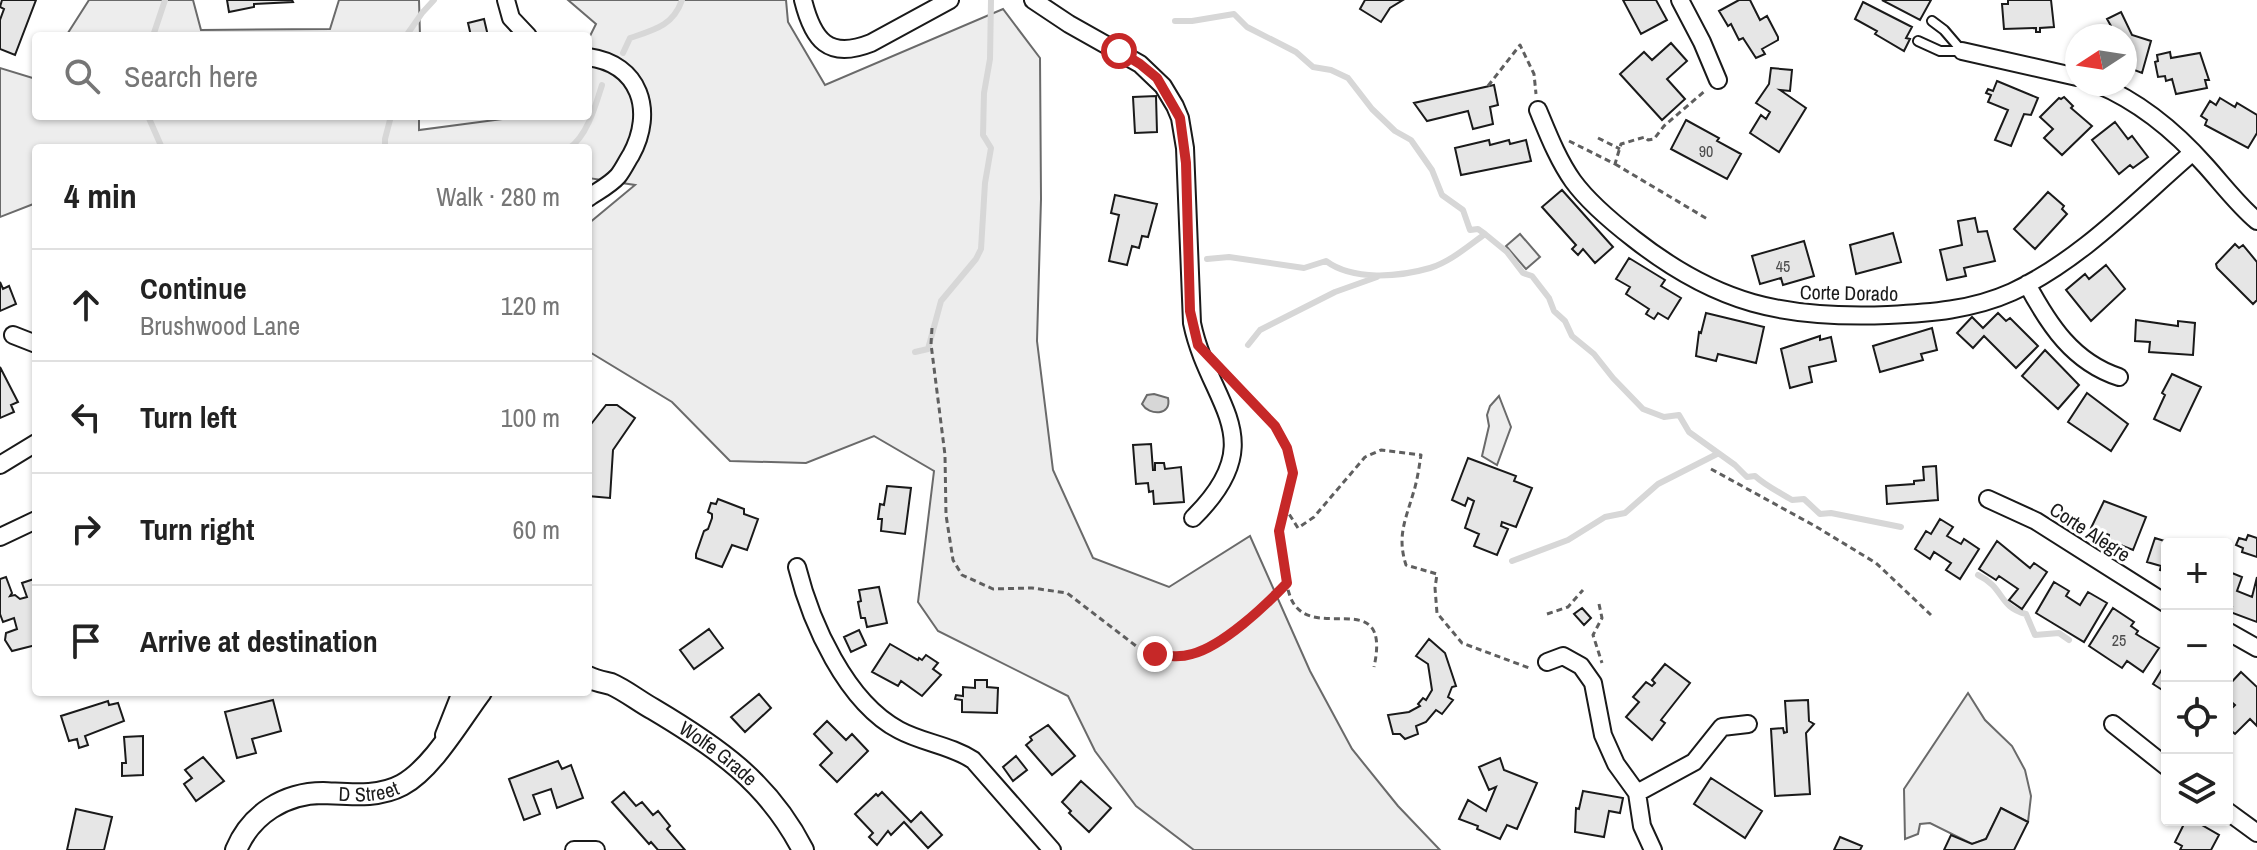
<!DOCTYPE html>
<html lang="en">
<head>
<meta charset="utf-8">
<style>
	body { margin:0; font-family:"Archivo Narrow",sans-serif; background:#f2f2f2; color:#222 }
	.controls { position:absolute; right:24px; bottom:24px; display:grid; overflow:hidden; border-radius:8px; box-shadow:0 2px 6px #0004 }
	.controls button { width:72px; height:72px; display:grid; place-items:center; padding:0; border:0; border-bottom:2px solid #e0e0e0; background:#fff; color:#222; font:40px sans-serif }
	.compass { position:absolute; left:2065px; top:24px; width:72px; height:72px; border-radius:50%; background:#fff; box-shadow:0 2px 6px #0004; rotate:258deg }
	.stop { position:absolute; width:24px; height:24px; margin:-18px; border:6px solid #c62828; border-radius:50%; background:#fff }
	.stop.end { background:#c62828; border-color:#fff; box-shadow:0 2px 8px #0008 }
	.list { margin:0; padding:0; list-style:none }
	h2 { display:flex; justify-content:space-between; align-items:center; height:104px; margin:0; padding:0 32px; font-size:34px }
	h2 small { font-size:26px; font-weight:400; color:#767676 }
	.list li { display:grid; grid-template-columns:52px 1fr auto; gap:24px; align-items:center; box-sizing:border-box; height:112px; padding:0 32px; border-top:2px solid #e0e0e0 }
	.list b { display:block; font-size:30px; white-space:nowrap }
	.list p { margin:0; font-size:26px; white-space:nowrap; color:#767676 }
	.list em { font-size:26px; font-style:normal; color:#767676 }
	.icon { flex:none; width:44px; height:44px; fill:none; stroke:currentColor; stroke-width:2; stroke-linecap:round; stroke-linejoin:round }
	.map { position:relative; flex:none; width:2257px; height:850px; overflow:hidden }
	.search { position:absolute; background:#fff; box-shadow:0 2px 6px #0004; left:32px; top:32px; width:560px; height:88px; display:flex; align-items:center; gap:20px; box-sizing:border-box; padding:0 28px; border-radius:8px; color:#767676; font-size:30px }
	.panel { position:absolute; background:#fff; box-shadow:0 2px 6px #0004; left:32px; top:144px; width:560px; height:552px; border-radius:8px }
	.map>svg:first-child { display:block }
	.built { fill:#ededed; stroke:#6a6a6a; stroke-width:2 }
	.water { fill:#d7d7d7; stroke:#6a6a6a; stroke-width:2 }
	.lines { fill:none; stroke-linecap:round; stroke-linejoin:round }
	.stream { stroke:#d7d7d7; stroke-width:6 }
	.building { fill:#e6e6e6; stroke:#1a1a1a; stroke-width:2 }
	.service-casing { stroke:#1a1a1a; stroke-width:12 }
	.minor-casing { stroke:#1a1a1a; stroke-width:20 }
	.tertiary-casing { stroke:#1a1a1a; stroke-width:24 }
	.path { stroke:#5f5f5f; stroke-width:3; stroke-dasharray:6 4; stroke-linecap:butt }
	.service { stroke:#fff; stroke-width:8 }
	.minor { stroke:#fff; stroke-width:16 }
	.tertiary { stroke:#fff; stroke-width:20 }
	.route { stroke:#c62828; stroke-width:10 }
	.labels { text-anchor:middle; stroke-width:6; stroke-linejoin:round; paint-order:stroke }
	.number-label { font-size:16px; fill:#4d4d4d }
	.street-label { font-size:20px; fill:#1a1a1a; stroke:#fff }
</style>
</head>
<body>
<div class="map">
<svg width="2257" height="850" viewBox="0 0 2257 850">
	<rect width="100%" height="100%" fill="#fff"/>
	<path class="built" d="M89 0H193L201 30 330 29 339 0H419L420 36H66Z
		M568 0H786L788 22 825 85 1003 9 1040 58 1041 199 1037 341 1053 470 1093 558 1169 587 1250 536 1310 671 1352 749 1398 806 1440 850H1194L1136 806 1095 751 1068 696 938 631 918 602 934 471 874 436 806 463 730 461 672 402 588 351V224L635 185 588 178V148H36V203L0 217V68L36 79V116H419V130L525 116H588V40L596 24Z
		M1520 234 1540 257 1526 269 1506 246Z
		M1499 396 1511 427 1497 465 1482 456 1489 426 1487 415 1490 406Z
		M1968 693 1985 720 2012 746 2025 770 2031 796 2028 822 2001 808 1986 839 1972 844 1930 823 1920 824 1918 834 1905 839 1904 789Z"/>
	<path class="water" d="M1154 394 1168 398C1172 416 1149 416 1142 404L1147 395Z"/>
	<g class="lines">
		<path class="stream" d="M1175 21H1192L1234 14 1247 27 1296 52 1313 67 1331 70 1348 78 1372 109 1395 131 1411 140 1432 170 1442 195 1463 210 1470 230 1478 229 1485 234
			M153 36 165 0
			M406 36 422 13 434 0
			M623 53 630 38C654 30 673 26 682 0
			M148 116 162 148
			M385 148V139L391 116
			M569 148C587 137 596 104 602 85
			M1207 259 1229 257 1304 268 1326 261C1353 281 1399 277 1430 268 1450 262 1468 246 1485 234L1507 252 1523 273 1532 276 1549 298 1554 311 1565 321 1572 336 1594 354 1613 378 1643 409 1664 417 1679 415 1689 432 1735 465 1747 477 1755 476C1766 486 1779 492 1792 500L1804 499 1820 514 1831 513 1901 527
			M1248 345 1260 330 1335 292 1377 277
			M915 352 928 349 941 301 976 259 981 249 985 183 991 148 983 135 984 93 990 59 991 0
			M1512 561 1568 540 1605 517 1625 513 1658 484 1717 454
			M1978 575C2005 588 1998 607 2026 614L2035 635 2059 633 2069 640"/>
	</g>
	<path class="building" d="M2 0H36L15 55 0 49V20L4 9 0 7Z
		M227 0H292L293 2 254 4V7L229 12Z
		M1365 0H1403L1390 8 1381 22 1360 9Z
		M1623 0H1656L1667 20 1641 34Z
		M1739 0H1750L1760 20 1767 16 1778 37V40L1762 49 1765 54 1756 58 1743 38 1739 40 1731 24 1728 26 1719 11Z
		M1882 0H1931L1920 20Z
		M2008 0H2051L2054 27 2040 28V32H2036V28L2004 29 2002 4H2008Z
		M1863 2 1912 27 1906 38 1910 39 1904 51 1875 34 1877 31 1855 19Z
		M2121 12 2132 35 2151 41 2142 73 2129 68 2130 64 2125 63V36H2104L2103 31 2111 26 2107 19Z
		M484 19 488 36H471L468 23Z
		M1671 43 1687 61 1667 79 1685 99 1662 120 1620 74 1644 52 1652 60Z
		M2170 52 2171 58 2200 53 2209 80H2205L2207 88 2176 94 2172 79 2166 81 2165 76 2158 77 2155 62 2158 61 2157 55Z
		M1771 68 1792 70 1790 91 1780 90 1806 108 1779 152 1750 133 1761 115 1766 119 1770 112 1756 103 1769 84Z
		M1997 81 2038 98 2031 115 2024 114 2011 146 1995 140 2008 110 1988 102 1991 95 1986 93 1988 89 1993 91Z
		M1494 85 1498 105 1490 107 1493 124 1473 129 1468 111 1427 121 1414 103Z
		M1156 96 1157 132 1135 133 1133 97Z
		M2064 97 2073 106 2071 108 2092 126 2062 155 2044 138 2053 129 2040 117 2059 98 2061 99Z
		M2220 98 2235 107 2237 103 2257 115V133L2248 148 2205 125 2207 120 2201 116 2210 101 2216 105Z
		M1686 120 1719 138 1717 141 1741 154 1727 179 1671 149Z
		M2115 122 2128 139 2132 136 2148 157 2133 168 2130 165 2119 174 2092 140Z
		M1489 140 1490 145 1509 140 1510 144 1526 140 1531 161 1461 175 1455 148Z
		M1562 190 1613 247 1595 263 1583 249 1578 255 1572 249 1576 245 1542 207Z
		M2048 192 2064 206 2062 209 2067 214 2035 249 2014 229Z
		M1115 195 1157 204 1148 237 1142 236 1139 248 1132 246 1127 265 1109 261 1119 215 1111 213Z
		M1975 218 1978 232 1987 231 1995 261 1964 268 1966 276 1947 280 1940 250 1962 245 1958 221Z
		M1893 233 1901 262 1856 274 1850 245Z
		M1804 241 1814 276 1783 285 1781 278 1760 284 1752 256Z
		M2235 244 2239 248 2243 245 2257 262V300L2253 304 2217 268 2216 264Z
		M1629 258 1665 280 1661 286 1681 298 1668 319 1658 313 1654 319 1646 314 1649 309 1626 294 1630 287 1616 279Z
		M2106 265 2125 289 2091 321 2066 290 2085 274 2089 279Z
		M0 282 3 289 9 286 16 304 0 311Z
		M1706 313 1764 327 1756 363 1718 354 1716 361 1696 356 1699 332 1701 333Z
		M1998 313 2006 321 2010 318 2038 346 2016 368 1984 336 1973 348 1957 333 1972 317 1983 328Z
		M2136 320 2178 326V321L2195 323 2193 355 2149 352 2150 342 2135 341Z
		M1932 328 1937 350 1921 354 1923 360 1880 372 1873 346Z
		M1820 336V340L1831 337 1836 361 1809 367 1812 382 1790 388 1781 349Z
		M2045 350 2079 385 2058 409 2022 376Z
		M0 367 18 402 11 405 14 412 0 418Z
		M2172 374 2201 387 2180 431 2154 419 2165 395 2162 393Z
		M2087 393 2128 424 2111 451 2068 422Z
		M606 405H617L635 418 613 450 610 498 588 496V428Z
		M1151 444 1153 470H1155V463H1164L1165 469 1181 467 1184 502 1154 504 1153 491 1149 492 1148 483 1136 484 1133 445Z
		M1468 458 1516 476 1514 481 1532 488 1516 527 1502 522 1501 526 1508 529 1497 555 1474 546 1479 534 1465 528 1474 501 1468 498 1465 506 1452 500Z
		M1936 466 1938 500 1887 504 1886 486 1914 484V481L1924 480 1923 467Z
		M887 486 911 488 905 534 881 531 882 519H878L880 504 884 505Z
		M718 499 744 509V514L758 519 747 550 732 545 722 567 696 558V554L704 531 708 529 712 518V514L708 512 711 503 716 504Z
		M2104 501 2146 517 2133 550 2108 540 2109 535 2091 528Z
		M1940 519 1953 527 1947 536 1961 544 1964 539 1979 549 1960 579 1946 570 1951 563 1934 552 1930 559 1915 549 1926 531 1931 534Z
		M2248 535 2257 538V557L2242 552 2243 548 2236 545 2239 538 2246 540Z
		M2155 538 2174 544H2167V572L2160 570 2161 566 2147 562Z
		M1997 541 2030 568 2034 563 2047 572 2022 609 2009 600 2018 589 1999 576 1996 580 1979 569Z
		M2227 571 2242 577 2237 591 2252 597 2257 577V622L2230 612 2232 607 2227 605Z
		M6 577 12 593 10 596 15 595 20 599 27 597 22 583 34 579 36 584V645L12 651 5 640 6 633 17 629 14 618 3 622 0 614V579Z
		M2054 582 2069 591 2066 596 2080 605 2088 592 2107 603 2084 642 2036 613Z
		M879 587 887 623 867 627 865 618H861L858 602 861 601 859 590Z
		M1582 608 1591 618 1584 625 1574 614Z
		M2113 608 2134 622 2131 626 2138 631 2136 634 2159 648 2143 672 2127 661 2122 668 2089 646Z
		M709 629 723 648 694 669 680 650Z
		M859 630 866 645 851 652 844 637Z
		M1429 639 1445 653 1456 686 1452 687 1448 697 1453 700 1442 714 1436 710 1426 722 1416 726 1418 734 1405 739 1400 734H1393L1388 715 1409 712 1420 706 1418 704 1423 698 1426 700 1432 690 1428 664 1416 656Z
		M890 644 918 660 919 658 922 660 926 655 938 663 933 669 941 675 922 696 901 681 898 686 872 672Z
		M2167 661V693L2153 684Z
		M1665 664 1690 683 1661 720 1665 723 1652 740 1626 717 1639 702 1633 697 1646 682 1652 686 1655 683 1652 680Z
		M2241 672 2257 687V726L2250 719 2235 734 2227 727V713L2235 705 2227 698V687Z
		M975 680H987V687L998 688 997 713 962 712V700L955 699 956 695 963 696V687L975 688Z
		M759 694 771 708 745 732 731 717Z
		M273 700 281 731 252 739 256 753 237 758 225 712Z
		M1808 700 1809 721 1814 724 1806 733 1810 794 1775 796 1771 729 1783 728 1784 733 1787 732 1785 701Z
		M108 701 109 705 118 703 124 721 85 736 88 745 79 748 77 739 69 741 61 716Z
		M827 721 846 740 852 734 868 751 837 782 820 765 832 753 814 734Z
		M1048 725 1075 756 1052 775 1026 745 1032 740 1030 737Z
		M143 736V775L122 776V763H126L124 737Z
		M1016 756 1027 770 1013 781 1003 767Z
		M203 757 224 781 196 801 184 784 192 778 185 770Z
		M1500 758 1504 770 1537 783 1517 829 1507 825 1500 839 1477 829 1478 826 1459 819 1468 800 1486 811 1496 787 1489 790 1479 767Z
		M558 761 562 769 571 765 583 798 557 808 551 789 533 795 540 814 524 820 509 779Z
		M1711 778 1762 811 1745 838 1694 804Z
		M1081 781 1111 808 1089 832 1069 813 1071 811 1062 802Z
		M1583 791 1623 798 1620 813 1609 811 1604 837 1575 832 1576 808 1579 809Z
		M624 792 636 806 642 802 653 815 658 811 670 826 667 829 685 850H658L651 842 649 844 612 802Z
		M882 792 911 822 921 812 942 835 928 848 904 822 891 835 888 831 877 845 869 837 873 833 855 814 876 794 878 796Z
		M2001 808 2028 822 2014 850H1944L1951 835 1972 844 1986 839Z
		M76 809 112 817 104 850H67Z
		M2186 820H2193L2219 835 2211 850H2180L2182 846 2175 842Z
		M1840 837 1862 846 1860 850H1834Z"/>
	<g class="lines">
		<g class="service-casing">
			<path id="service" d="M1932 21 1944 30 1962 51
				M1918 41 1940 51H1962"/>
		</g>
		<g class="minor-casing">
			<path id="minor" d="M506 0 511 18 528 36
				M803 0C813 40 828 60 871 43L950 0
				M1033 0 1069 24 1140 64 1163 86 1175 106 1180 118 1185 148 1192 323C1209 405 1274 438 1193 518
				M1680 0 1702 42 1718 80
				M1962 51 2077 77
				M588 57C640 64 655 111 631 155 627 161 623 170 618 176 610 185 598 191 588 198
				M2097 84C2140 102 2175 131 2206 166 2223 185 2238 205 2257 221
				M1538 110C1548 134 1558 160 1573 181 1589 203 1612 222 1634 239 1717 304 1783 319 1888 315 1930 313 1972 310 2012 292 2081 260 2136 201 2193 152
				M2027 284C2049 325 2073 362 2119 377
				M13 335 36 344
				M0 465 36 443
				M1988 499 2036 521 2167 604
				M0 537 36 520
				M797 567C811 623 846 702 899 730 923 743 950 745 973 760L1052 850
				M2227 631 2257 648
				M1547 662 1563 656 1581 666 1593 683 1603 735 1616 764 1637 793 1642 826 1653 850
				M2113 724 2167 767
				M444 735 461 692
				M1637 793 1694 762 1722 727 1748 724
				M2227 811 2257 833
				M574 850H596"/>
		</g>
		<g class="tertiary-casing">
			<g id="tertiary">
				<path id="s1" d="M588 677C596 681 603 682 611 684 625 690 640 702 653 709 717 747 768 782 803 850"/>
				<path id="s2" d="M236 850C251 814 285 793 323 793 349 794 378 798 402 785 432 769 460 720 481 692"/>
			</g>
		</g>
		<path class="path" d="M1488 86 1520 45 1534 74 1536 94
			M1598 138 1620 149
			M1569 141 1615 164 1621 144 1645 137 1648 140 1654 139 1664 126 1706 90
			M1615 164 1709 220
			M932 328 931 344 945 455 946 515 953 560 962 575 993 589 1032 588 1067 593 1140 649 1174 657 1194 654 1229 633 1268 603 1287 583
			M1234 383C1258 406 1293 436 1293 473 1292 490 1283 509 1280 526 1276 546 1283 574 1289 593 1305 650 1393 580 1374 667
			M1711 469 1815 526 1876 563 1931 615
			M1284 506 1298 528 1314 517 1365 457 1381 450 1421 455C1419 468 1417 482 1413 494 1405 521 1397 537 1406 565L1437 574 1435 588 1437 613 1462 643 1532 669
			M1599 604 1602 618 1593 635 1602 663
			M1547 614 1568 607 1583 590"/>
		<use href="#service" class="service"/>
		<use href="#minor" class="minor"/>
		<use href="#tertiary" class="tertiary"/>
	</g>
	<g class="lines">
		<path class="route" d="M1119 51 1140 64 1157 78 1180 118 1186 163 1190 311 1198 345 1275 426 1287 448 1293 473 1279 531 1287 583C1265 606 1223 646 1192 654 1179 658 1168 656 1155 654"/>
	</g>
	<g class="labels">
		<g class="number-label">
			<text x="1706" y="157">90</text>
			<text x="1783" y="272">45</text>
			<text x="2119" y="646">25</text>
		</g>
		<g class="street-label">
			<text transform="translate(1849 293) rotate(1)" y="7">Corte Dorado</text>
			<text transform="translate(2090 532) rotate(33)" y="7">Corte Alegre</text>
			<text dy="7" stroke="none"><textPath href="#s1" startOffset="152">Wolfe Grade</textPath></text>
			<text dy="7" stroke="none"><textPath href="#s2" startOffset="156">D Street</textPath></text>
		</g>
	</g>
</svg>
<div class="controls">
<button>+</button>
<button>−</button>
<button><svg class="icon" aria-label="locate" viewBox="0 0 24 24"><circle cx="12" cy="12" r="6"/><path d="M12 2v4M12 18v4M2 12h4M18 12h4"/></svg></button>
<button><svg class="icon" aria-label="layers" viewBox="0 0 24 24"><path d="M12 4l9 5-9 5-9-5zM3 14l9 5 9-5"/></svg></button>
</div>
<svg class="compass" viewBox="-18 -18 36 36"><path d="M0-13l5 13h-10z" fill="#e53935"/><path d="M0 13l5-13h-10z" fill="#767676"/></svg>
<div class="stop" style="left:1119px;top:51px"></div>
<div class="stop end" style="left:1155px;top:654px"></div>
<div class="search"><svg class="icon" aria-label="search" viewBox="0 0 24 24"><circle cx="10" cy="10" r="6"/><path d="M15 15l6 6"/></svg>Search here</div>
<section class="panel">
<h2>4 min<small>Walk · 280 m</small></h2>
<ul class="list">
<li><svg class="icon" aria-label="ahead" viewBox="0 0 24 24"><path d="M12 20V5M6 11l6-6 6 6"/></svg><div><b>Continue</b><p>Brushwood Lane</p></div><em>120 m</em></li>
<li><svg class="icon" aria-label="left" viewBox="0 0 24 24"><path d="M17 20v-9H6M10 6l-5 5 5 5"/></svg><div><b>Turn left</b></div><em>100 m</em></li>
<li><svg class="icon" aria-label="right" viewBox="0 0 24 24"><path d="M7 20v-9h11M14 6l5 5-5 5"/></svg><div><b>Turn right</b></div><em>60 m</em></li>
<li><svg class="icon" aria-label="arrive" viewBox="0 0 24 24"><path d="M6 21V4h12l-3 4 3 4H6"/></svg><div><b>Arrive at destination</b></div></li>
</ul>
</section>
</div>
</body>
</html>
